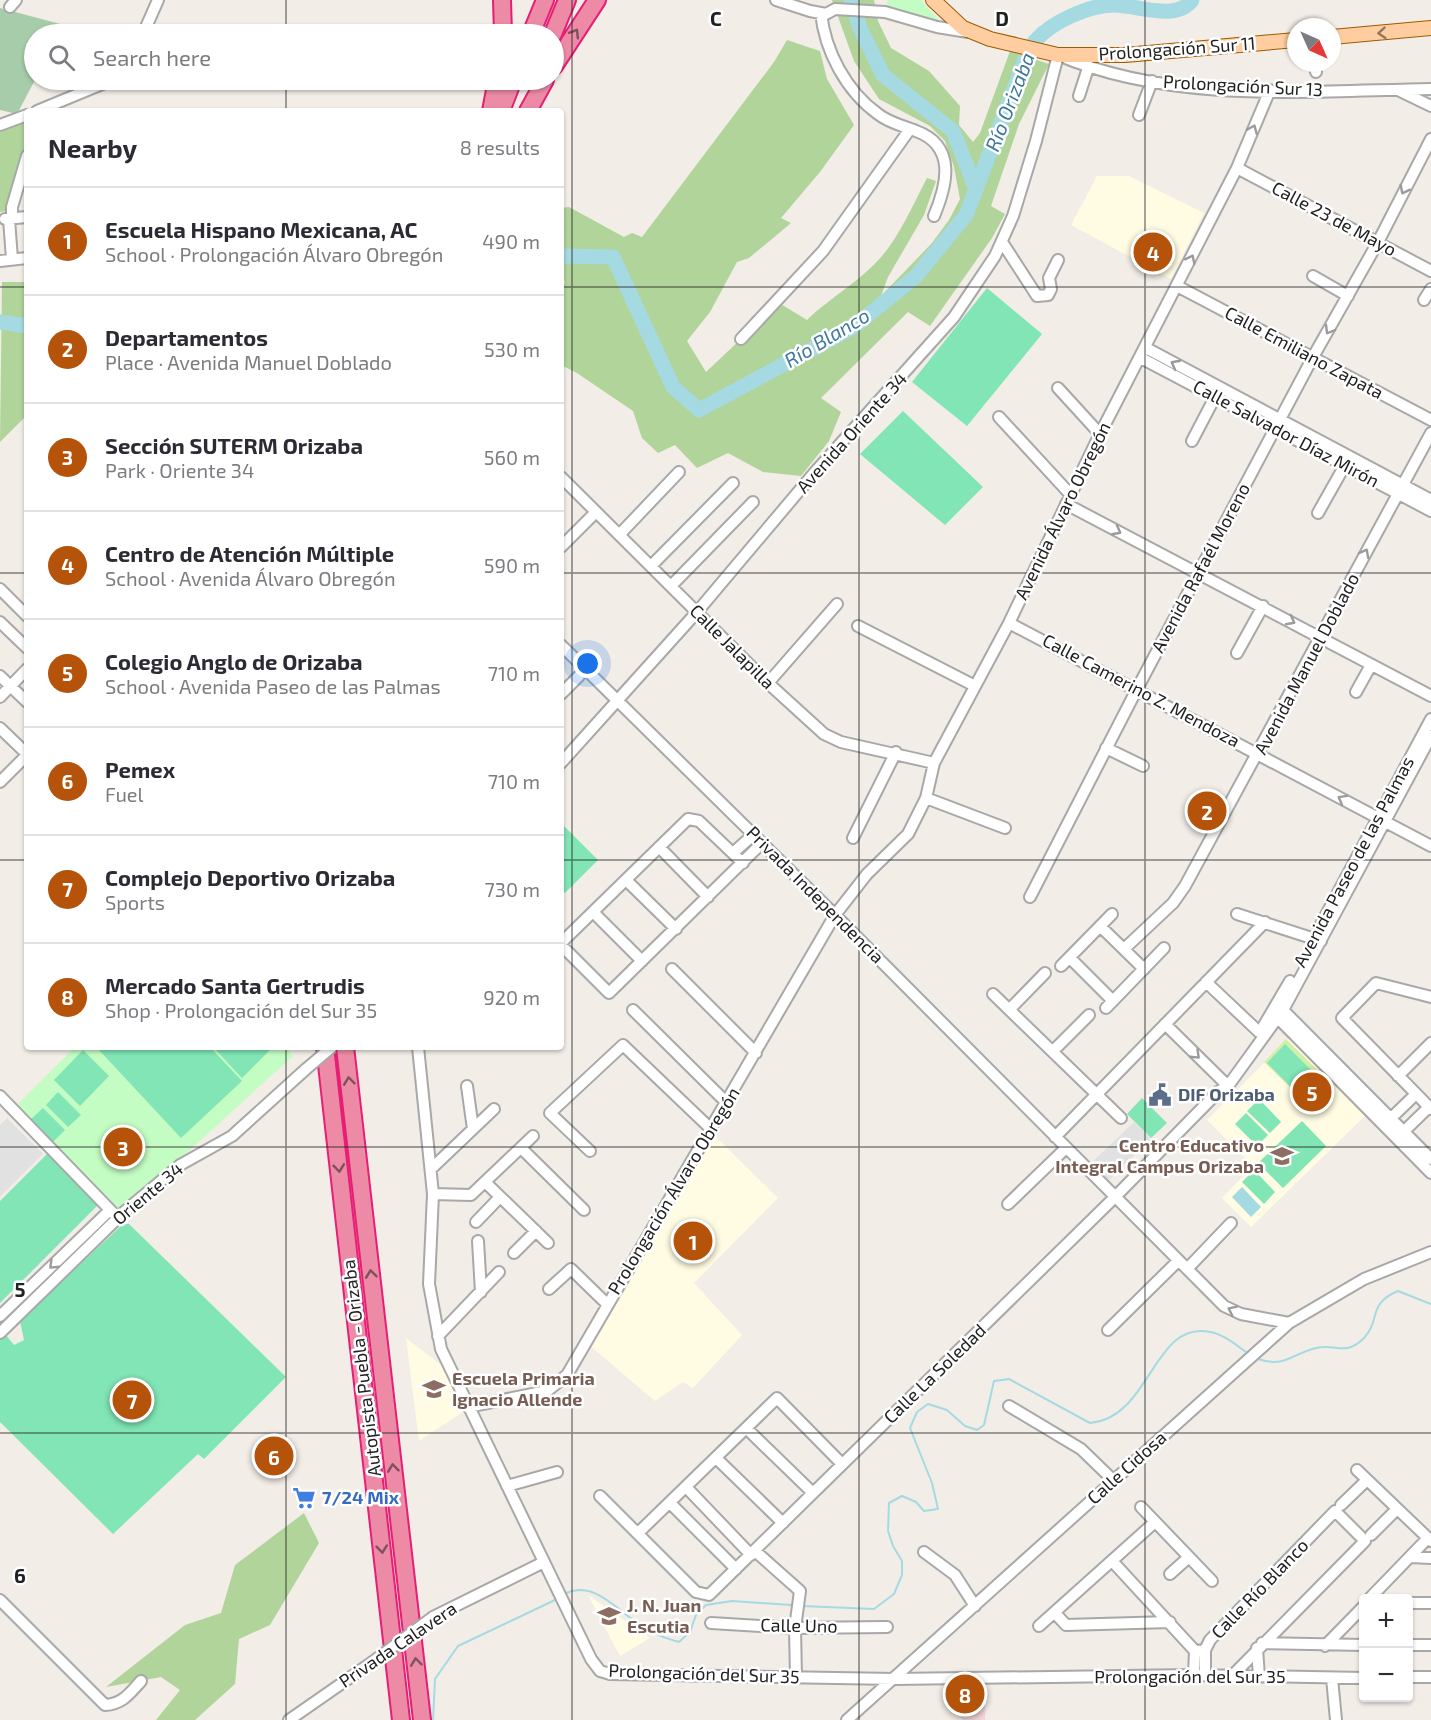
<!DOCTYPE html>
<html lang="en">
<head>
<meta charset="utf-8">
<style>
	body { margin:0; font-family:"Exo 2",sans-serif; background:#f7f7f7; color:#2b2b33 }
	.controls { position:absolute; right:18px; bottom:18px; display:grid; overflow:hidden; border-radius:6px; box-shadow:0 2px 4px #0004 }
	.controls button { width:54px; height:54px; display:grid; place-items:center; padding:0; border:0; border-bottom:2px solid #e1e1e2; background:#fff; color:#2b2b33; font:30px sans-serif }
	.compass { position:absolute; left:1287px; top:18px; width:54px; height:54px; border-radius:50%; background:#fff; box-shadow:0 2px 4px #0004; rotate:135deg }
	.you { position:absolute; left:588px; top:664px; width:21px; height:21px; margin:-15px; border:4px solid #fff; border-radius:50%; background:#1a73e8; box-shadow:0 0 0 9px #1a73e833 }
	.badge { display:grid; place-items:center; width:39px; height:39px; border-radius:50%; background:#b45309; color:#fff; font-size:20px; font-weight:700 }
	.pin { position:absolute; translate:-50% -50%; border:3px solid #fff; box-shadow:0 2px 6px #0006 }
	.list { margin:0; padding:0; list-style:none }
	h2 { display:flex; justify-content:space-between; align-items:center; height:78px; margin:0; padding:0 24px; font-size:26px }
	h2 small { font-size:20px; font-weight:400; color:#7c7c81 }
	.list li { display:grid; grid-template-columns:39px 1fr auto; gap:18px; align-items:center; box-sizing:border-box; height:108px; padding:0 24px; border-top:2px solid #e1e1e2 }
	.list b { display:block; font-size:22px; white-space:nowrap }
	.list p { margin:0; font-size:20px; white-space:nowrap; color:#7c7c81 }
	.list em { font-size:20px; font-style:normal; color:#7c7c81 }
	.icon { flex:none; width:33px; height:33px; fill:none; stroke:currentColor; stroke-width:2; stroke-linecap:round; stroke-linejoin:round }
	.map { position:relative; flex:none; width:1431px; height:1720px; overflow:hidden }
	.search { position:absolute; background:#fff; box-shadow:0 2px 4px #0004; left:24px; top:24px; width:540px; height:66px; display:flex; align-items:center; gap:15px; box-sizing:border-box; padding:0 21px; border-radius:33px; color:#7c7c81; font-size:22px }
	.panel { position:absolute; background:#fff; box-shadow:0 2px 4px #0004; left:24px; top:108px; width:540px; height:942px; border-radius:6px }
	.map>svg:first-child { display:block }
	.commercial { fill:#f3d6d7 }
	.education { fill:#fffce3 }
	.grass { fill:#d2eeab }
	.forest { fill:#b0d49a }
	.cemetery { fill:#a7cca9 }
	.park { fill:#c4fdc3 }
	.pitch { fill:#81e5b5 }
	.parking { fill:#e1e1e1 }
	.water { fill:#a5dae2 }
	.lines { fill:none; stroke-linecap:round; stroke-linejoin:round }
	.stream { stroke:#a5dae2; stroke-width:2 }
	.river { stroke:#a5dae2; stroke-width:15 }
	.minor-casing { stroke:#a8a8a8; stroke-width:14 }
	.major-casing { stroke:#9e5b00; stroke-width:16 }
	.highway-casing { stroke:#e71e75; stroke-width:20 }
	.minor { stroke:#fff; stroke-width:10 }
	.major { stroke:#ffcd9f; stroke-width:14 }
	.highway { stroke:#ed8ba6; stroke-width:16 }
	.minor-bridge-casing { stroke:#a8a8a8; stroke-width:14; stroke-linecap:butt }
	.minor-bridge { stroke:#fff; stroke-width:10 }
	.oneway { stroke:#7d515d }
	.oneway2 { stroke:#907760 }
	.oneway3 { stroke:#9b9b9b }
	.grid { fill:none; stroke:#212121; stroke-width:1.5; stroke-opacity:0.55 }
	.labels { text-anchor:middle; stroke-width:5; stroke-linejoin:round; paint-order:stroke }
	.street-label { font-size:18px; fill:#212121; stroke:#fff }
	.service-label { font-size:18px; font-weight:bold; fill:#4e5e75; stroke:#fff; text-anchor:start }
	.education-label { font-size:18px; font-weight:bold; fill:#785e54; stroke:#fff; text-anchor:start }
	.shop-label { font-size:18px; font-weight:bold; fill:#366cbe; stroke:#fff; text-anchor:start }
	.water-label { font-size:20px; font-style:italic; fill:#3e779f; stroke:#fff }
	.grid-label { font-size:20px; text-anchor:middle; font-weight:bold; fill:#212121; stroke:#fff; stroke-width:5; stroke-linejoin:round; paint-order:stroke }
</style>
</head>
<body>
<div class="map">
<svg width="1431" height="1720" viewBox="0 0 1431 1720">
	<rect width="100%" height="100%" fill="#f2ede7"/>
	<path class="commercial" d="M945 1685H985V1720H963L945 1703Z"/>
	<path class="education" d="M1097 176H1129L1204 213 1171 279 1071 225Z
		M1290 1037 1367 1114 1251 1227 1222 1198 1253 1166 1207 1120Z
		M713 1134 778 1198 694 1283 742 1335 693 1388 683 1382 655 1401 588 1344Z
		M406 1338 446 1369 466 1410 419 1441Z
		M588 1595 650 1638 620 1656Z"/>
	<path class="grass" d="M1286 1039 1332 1084 1310 1107 1264 1062Z"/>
	<path class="forest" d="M832 0H874L878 21 891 48 929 71 960 106 959 125 973 142 980 133 1010 51 1049 64 1019 124 991 206 1005 214 992 238 930 326 908 312 821 398 841 412 829 441 801 476 763 472 728 453 697 468 675 445 658 453 642 438 633 411 577 373 561 365V296L565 281 561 279V208L569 207 624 237 632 233 642 237 774 62 787 40 820 51 827 79 854 125 820 172 781 218 791 223 749 258 737 262 710 312 687 341 706 372 779 303 807 320C833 295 868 277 889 247 904 226 915 201 927 178L936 181 924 215 888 277 881 296 932 243 949 220 960 199 954 167 945 141 930 126 879 99 854 61Z
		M27 122V146L7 211 0 212V132Z
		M2 282H27V415L0 442Z
		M304 1513 319 1543 270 1625 239 1639 235 1684 195 1720H156L180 1690 161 1677 106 1687 185 1625 221 1613 235 1565Z"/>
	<path class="cemetery" d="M0 8 64 25 59 34H34L35 80 17 114 0 110Z"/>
	<path class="park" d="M888 0H921L943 25 890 12 886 7Z
		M75 1047H285L293 1056 149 1187 117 1212 14 1108Z"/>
	<path class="pitch" d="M987 288 1042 334 967 426 912 382Z
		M903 411 983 487 945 525 860 454Z
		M561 823 598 860 565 893 561 889Z
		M1285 1044 1324 1083 1306 1102 1267 1063Z
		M103 1047H210L242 1081 181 1138 99 1050Z
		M213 1047H270L271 1049 242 1078Z
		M83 1050 109 1076 80 1106 54 1080Z
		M58 1092 81 1115 68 1127 46 1105Z
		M1142 1098 1167 1123 1151 1138 1127 1114Z
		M1259 1099 1281 1122 1270 1133 1247 1111Z
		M43 1108 65 1130 52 1143 30 1120Z
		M1246 1113 1268 1135 1257 1146 1235 1124Z
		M1302 1121 1326 1146 1283 1188 1258 1163Z
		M50 1151 101 1202 0 1303V1201Z
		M1254 1170 1275 1192 1264 1204 1242 1182Z
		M123 1224H129L286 1377 204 1459 198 1454 113 1534 0 1422V1340L6 1335 14 1345 24 1340 20 1321Z"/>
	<path class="parking" d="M7 1118 43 1154 0 1197V1125Z
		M1134 1122 1151 1139 1107 1182 1089 1165Z"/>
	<path class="water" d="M1242 1187 1261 1207 1251 1217 1232 1197Z"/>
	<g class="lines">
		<path class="stream" d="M1258 1359C1286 1368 1291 1354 1316 1348 1337 1343 1345 1357 1364 1338 1381 1320 1367 1304 1398 1291L1431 1304
			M566 1593C594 1581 615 1608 636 1622 649 1632 663 1638 679 1642L690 1632 696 1615 706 1605 732 1601 791 1605
			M802 1606 874 1609 894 1594 902 1575V1561L893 1546 888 1531 889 1503 902 1496 916 1502 924 1511 938 1509 932 1483 910 1428 917 1412 928 1404 947 1410 965 1426 977 1430 984 1425 994 1381 1009 1379 1090 1423C1151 1418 1153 1320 1210 1332 1223 1334 1236 1345 1246 1352
			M433 1720 435 1679 458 1646 555 1600"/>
		<path class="river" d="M976 189C989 155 1002 120 1015 86 1021 72 1026 51 1036 40 1052 22 1089 5 1114 5 1137 5 1176 22 1192 0
			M561 256 613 257 673 387 699 410 855 326 916 276 966 215 976 189 953 131 883 75 860 28 851 0
			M0 322 27 326"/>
		<g class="minor-casing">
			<path id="minor" d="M776 0 810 11 826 14 835 9 885 12 937 27 968 32
				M10 7 16 0
				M821 13C825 51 846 91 878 114 889 123 904 126 916 131 957 146 947 185 934 216
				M143 34 158 0
				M1315 63 1316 72
				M127 80H139
				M1400 91 1431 106
				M1079 96 1088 68
				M37 111 112 80
				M1139 115 1152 81
				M0 125 27 115
				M1237 168 1431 271
				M12 218V207L27 156
				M5 219 27 217
				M9 219 12 259
				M1002 242 1037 296 1048 295 1051 289 1049 278 1058 260
				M0 261 27 258
				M1313 276 1348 296
				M1177 286 1431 420
				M1424 300 1431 289
				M741 339 823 251 910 129
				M1146 348 1431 500
				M1141 358 1431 511
				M1058 388 1100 434
				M999 417 1070 494
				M1192 441 1215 397
				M561 477 768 683 824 734 841 742 934 763
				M1066 504 1431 696
				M1318 513 1345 465
				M620 534 679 472
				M561 547 596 512
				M651 566 733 483
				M672 585 753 502
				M0 589 27 616
				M0 622 27 648
				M1009 623 1431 846
				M858 626 975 686
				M561 645 835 915 1224 1306 1241 1314 1289 1323
				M1237 653 1263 606
				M0 676 27 702
				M768 683 837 604
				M1356 692 1371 665
				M561 694 579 676
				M0 697 27 669
				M0 728 27 754
				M1106 748 1143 766
				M561 763 697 612 815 472 954 317 995 256 1013 216 1036 141 1058 55C1173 104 1309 91 1431 89
				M0 782 27 755
				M926 798 1005 828
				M853 838 896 752
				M659 847 708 897
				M733 853 754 834
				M626 880 676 929
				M1030 897 1137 689 1313 357 1378 242 1431 139
				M593 912 642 961
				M1237 914 1321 941
				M1100 926 1144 969
				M1319 928 1431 719
				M561 943 688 819 699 821 743 863
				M561 945 609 993 762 843
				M1124 949 1173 903 1185 886 1431 433
				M1070 958 1113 1001
				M1061 966 1112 914
				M672 969 756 1053
				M1206 982 1259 1032
				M993 994 1121 1118
				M1431 997 1376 983 1342 1018 1431 1109
				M1279 1006 1431 1159
				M1106 1008 1164 948
				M1010 1009 1045 973
				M633 1010 727 1103
				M1273 1013 1431 1173
				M1165 1024 1228 1086
				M1263 1027 1290 981
				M418 1047 433 1194 429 1284 441 1349 591 1659 600 1671 610 1674 895 1679 1194 1675 1364 1678
				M1054 1050 1089 1015
				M1398 1076 1431 1043
				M467 1086 473 1129
				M0 1096 118 1218
				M1386 1123 1416 1094
				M1399 1136 1429 1107
				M1055 1137 1265 922
				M521 1148 584 1210
				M590 1151 550 1113 623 1045 711 1129
				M431 1169 494 1109
				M486 1183 548 1243
				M433 1194 471 1195 533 1136
				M1008 1204 1066 1148
				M476 1222 500 1197
				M478 1241 481 1292
				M514 1253 536 1231
				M1187 1269 1231 1223
				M549 1289 571 1269 607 1304
				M0 1316 110 1210
				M1108 1330 1178 1261
				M0 1333 125 1211 180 1165 232 1136 306 1069
				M438 1336 499 1272
				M1009 1406 1081 1449 1114 1481
				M468 1407 547 1391 567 1375 835 915 867 874 908 834 926 798 934 763 1009 623 1100 434 1237 168 1270 90
				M746 1428 813 1493
				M716 1458 783 1523
				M1357 1470 1431 1541
				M507 1486 557 1472
				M686 1487 751 1555
				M600 1496 696 1592 709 1595 1115 1197 1219 1091 1228 1086 1283 1010 1431 736
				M670 1503 736 1569
				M1341 1505 1367 1480
				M1141 1507 1212 1581
				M638 1533 777 1398 842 1464
				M1371 1535 1397 1509
				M755 1551 800 1591 795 1628 796 1678
				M924 1552 955 1575 975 1606
				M1410 1557 1431 1558
				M1113 1562 1195 1651 1205 1650
				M1170 1574 1189 1557
				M1370 1598 1428 1538
				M0 1600 105 1705C123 1704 130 1693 141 1681
				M1408 1603H1431
				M1055 1613 1066 1625 1170 1622
				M433 1617 544 1562
				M711 1623 795 1628 887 1627
				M1039 1626 1155 1522
				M1262 1643 1364 1645
				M1408 1645H1431
				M1325 1646 1364 1606
				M1257 1648 1259 1677
				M1194 1675 1195 1651
				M1205 1675V1650L1210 1640 1335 1511 1365 1541 1232 1676
				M1408 1677H1431
				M1332 1678 1336 1720
				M289 1720 371 1663
				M847 1720 1289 1323 1364 1279 1431 1252"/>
		</g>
		<g class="major-casing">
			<path id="major" d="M933 0 963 28 990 39 1058 55H1125L1296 40
				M1332 37 1431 28"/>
		</g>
		<g class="highway-casing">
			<path id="highway" d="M502 0 503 34
				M531 34 545 0
				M553 34 567 0
				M554 66 597 0
				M491 111 497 80
				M501 111 513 80
				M528 111 545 80
				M325 1047 401 1720
				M345 1047 422 1720"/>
		</g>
		<use href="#minor" class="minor"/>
		<use href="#major" class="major"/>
		<use href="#highway" class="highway"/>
		<g class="minor-bridge-casing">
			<path id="minor-bridge" d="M306 1069 332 1047
				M371 1663 433 1617"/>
		</g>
		<use href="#minor-bridge" class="minor-bridge"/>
	</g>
	<defs><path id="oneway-chevron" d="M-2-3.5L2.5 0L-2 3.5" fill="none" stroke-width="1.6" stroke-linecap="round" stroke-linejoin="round" transform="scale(1.5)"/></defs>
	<g class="oneway">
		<use href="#oneway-chevron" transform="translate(575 33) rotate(-58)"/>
		<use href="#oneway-chevron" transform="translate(349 1081) rotate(-97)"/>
		<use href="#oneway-chevron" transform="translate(339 1168) rotate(83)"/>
		<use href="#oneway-chevron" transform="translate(371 1274) rotate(-97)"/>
		<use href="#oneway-chevron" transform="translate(393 1468) rotate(-97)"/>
		<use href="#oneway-chevron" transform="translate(382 1549) rotate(84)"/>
		<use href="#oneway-chevron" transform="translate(416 1662) rotate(-97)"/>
	</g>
	<use class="oneway2" href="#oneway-chevron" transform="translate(1382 33) rotate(175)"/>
	<g class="oneway3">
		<use href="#oneway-chevron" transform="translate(1253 129) rotate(-67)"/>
		<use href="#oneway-chevron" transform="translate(1404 190) rotate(117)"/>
		<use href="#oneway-chevron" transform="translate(1191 259) rotate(-63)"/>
		<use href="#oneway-chevron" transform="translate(1329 330) rotate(120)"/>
		<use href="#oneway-chevron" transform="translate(1175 364) rotate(-152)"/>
		<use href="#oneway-chevron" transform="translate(1117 531) rotate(28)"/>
		<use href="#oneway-chevron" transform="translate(1365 553) rotate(-62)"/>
		<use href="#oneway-chevron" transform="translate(1291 621) rotate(28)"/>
		<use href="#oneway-chevron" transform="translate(1342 799) rotate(-151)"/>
		<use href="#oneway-chevron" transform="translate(1196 1055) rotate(44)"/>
		<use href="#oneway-chevron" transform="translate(53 1265) rotate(136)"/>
		<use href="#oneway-chevron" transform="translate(1232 1310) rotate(-154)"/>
	</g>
	<path class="grid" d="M286 0V34M572 0V1720M859 0V1720M1145 0V1720M286 80V111M0 287H27M561 287H1431M0 573H27M561 573H1431M0 860H27M561 860H1431M286 1047V1720M0 1147H1431M0 1433H1431"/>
	<defs>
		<g id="civic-bare" transform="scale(1.8)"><path d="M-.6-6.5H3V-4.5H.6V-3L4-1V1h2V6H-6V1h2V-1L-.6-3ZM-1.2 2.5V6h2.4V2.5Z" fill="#5c6f8a" stroke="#fff" stroke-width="2.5" paint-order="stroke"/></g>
		<g id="school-bare" transform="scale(1.8)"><path d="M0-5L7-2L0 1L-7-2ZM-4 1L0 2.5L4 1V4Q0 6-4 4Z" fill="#8d6e63" stroke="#fff" stroke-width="2.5" paint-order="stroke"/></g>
		<g id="supermarket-bare" transform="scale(1.8)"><path d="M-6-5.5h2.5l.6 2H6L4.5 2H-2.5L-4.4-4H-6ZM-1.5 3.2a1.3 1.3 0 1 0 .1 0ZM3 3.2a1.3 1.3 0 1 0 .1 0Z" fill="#3f7fe0" stroke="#fff" stroke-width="2.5" paint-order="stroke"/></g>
	</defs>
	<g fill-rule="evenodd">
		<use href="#civic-bare" x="1160" y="1095"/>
		<use href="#school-bare" x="1282" y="1156"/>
		<use href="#school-bare" x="434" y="1389"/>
		<use href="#supermarket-bare" x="304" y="1498"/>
		<use href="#school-bare" x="609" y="1616"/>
	</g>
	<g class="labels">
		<g class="street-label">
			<text transform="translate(1177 49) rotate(-4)" y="6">Prolongación Sur 11</text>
			<text transform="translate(1243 86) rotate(3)" y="6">Prolongación Sur 13</text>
			<text transform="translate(1334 219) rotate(28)" y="6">Calle 23 de Mayo</text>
			<text transform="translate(1304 353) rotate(28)" y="6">Calle Emiliano Zapata</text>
			<text transform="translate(852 433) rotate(-48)" y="6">Avenida Oriente 34</text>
			<text transform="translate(1286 434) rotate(28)" y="6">Calle Salvador Díaz Mirón</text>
			<text transform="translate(1063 511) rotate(-64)" y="6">Avenida Álvaro Obregón</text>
			<text transform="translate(1201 568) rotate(-62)" y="6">Avenida Rafaél Moreno</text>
			<text transform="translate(732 647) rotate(45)" y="6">Calle Jalapilla</text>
			<text transform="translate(1307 664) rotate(-62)" y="6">Avenida Manuel Doblado</text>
			<text transform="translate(1141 691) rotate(28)" y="6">Calle Camerino Z. Mendoza</text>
			<text transform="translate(1354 862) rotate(-62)" y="6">Avenida Paseo de las Palmas</text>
			<text transform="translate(815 895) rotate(45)" y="6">Privada Independencia</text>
			<text transform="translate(674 1191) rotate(-59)" y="6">Prolongación Álvaro Obregón</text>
			<text transform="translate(148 1194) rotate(-40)" y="6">Oriente 34</text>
			<text transform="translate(362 1368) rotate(-97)" y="6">Autopista Puebla - Orizaba</text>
			<text transform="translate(935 1374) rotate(-44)" y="6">Calle La Soledad</text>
			<text transform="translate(1127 1468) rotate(-42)" y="6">Calle Cidosa</text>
			<text transform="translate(1260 1589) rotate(-46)" y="6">Calle Río Blanco</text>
			<text transform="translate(799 1626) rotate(1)" y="6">Calle Uno</text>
			<text transform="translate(398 1645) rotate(-34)" y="6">Privada Calavera</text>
			<text transform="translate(704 1674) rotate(2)" y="6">Prolongación del Sur 35</text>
			<text x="1190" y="1683">Prolongación del Sur 35</text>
		</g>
		<g class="service-label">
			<text x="1178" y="1101">DIF Orizaba</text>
		</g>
		<g class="education-label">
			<text x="1264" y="1152" text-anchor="end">Centro Educativo<tspan x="1264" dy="21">Integral Campus Orizaba</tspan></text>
			<text x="452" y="1385">Escuela Primaria<tspan x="452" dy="21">Ignacio Allende</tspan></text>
			<text x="627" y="1612">J. N. Juan<tspan x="627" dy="21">Escutia</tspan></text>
		</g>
		<g class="shop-label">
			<text x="322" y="1504">7/24 Mix</text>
		</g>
		<g class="water-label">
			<text transform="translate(1010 102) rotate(-69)" y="7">Río Orizaba</text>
			<text transform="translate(827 338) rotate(-31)" y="7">Río Blanco</text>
		</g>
	</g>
	<g class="grid-label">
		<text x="716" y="26">C</text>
		<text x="1002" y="26">D</text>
		<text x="20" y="1297">5</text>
		<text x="20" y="1583">6</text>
	</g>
</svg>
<div class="controls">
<button>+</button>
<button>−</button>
</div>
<svg class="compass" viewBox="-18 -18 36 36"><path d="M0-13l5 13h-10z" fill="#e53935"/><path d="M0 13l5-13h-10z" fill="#7c7c81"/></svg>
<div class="you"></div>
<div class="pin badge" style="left:693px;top:1241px">1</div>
<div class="pin badge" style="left:1207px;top:811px">2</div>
<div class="pin badge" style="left:123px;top:1147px">3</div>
<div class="pin badge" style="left:1153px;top:252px">4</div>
<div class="pin badge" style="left:1312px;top:1092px">5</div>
<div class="pin badge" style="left:274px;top:1456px">6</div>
<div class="pin badge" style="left:132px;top:1400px">7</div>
<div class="pin badge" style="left:965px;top:1694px">8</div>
<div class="search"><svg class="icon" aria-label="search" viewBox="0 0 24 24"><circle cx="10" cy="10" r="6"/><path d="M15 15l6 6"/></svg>Search here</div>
<section class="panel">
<h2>Nearby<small>8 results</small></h2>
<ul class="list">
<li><span class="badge">1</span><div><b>Escuela Hispano Mexicana, AC</b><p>School · Prolongación Álvaro Obregón</p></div><em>490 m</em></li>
<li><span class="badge">2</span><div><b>Departamentos</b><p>Place · Avenida Manuel Doblado</p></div><em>530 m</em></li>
<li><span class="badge">3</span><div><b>Sección SUTERM Orizaba</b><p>Park · Oriente 34</p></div><em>560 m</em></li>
<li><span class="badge">4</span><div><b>Centro de Atención Múltiple</b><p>School · Avenida Álvaro Obregón</p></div><em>590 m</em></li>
<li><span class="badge">5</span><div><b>Colegio Anglo de Orizaba</b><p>School · Avenida Paseo de las Palmas</p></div><em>710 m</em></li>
<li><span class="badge">6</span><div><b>Pemex</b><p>Fuel</p></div><em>710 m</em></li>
<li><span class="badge">7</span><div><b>Complejo Deportivo Orizaba</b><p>Sports</p></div><em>730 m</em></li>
<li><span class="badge">8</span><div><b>Mercado Santa Gertrudis</b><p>Shop · Prolongación del Sur 35</p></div><em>920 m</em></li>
</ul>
</section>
</div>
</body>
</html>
